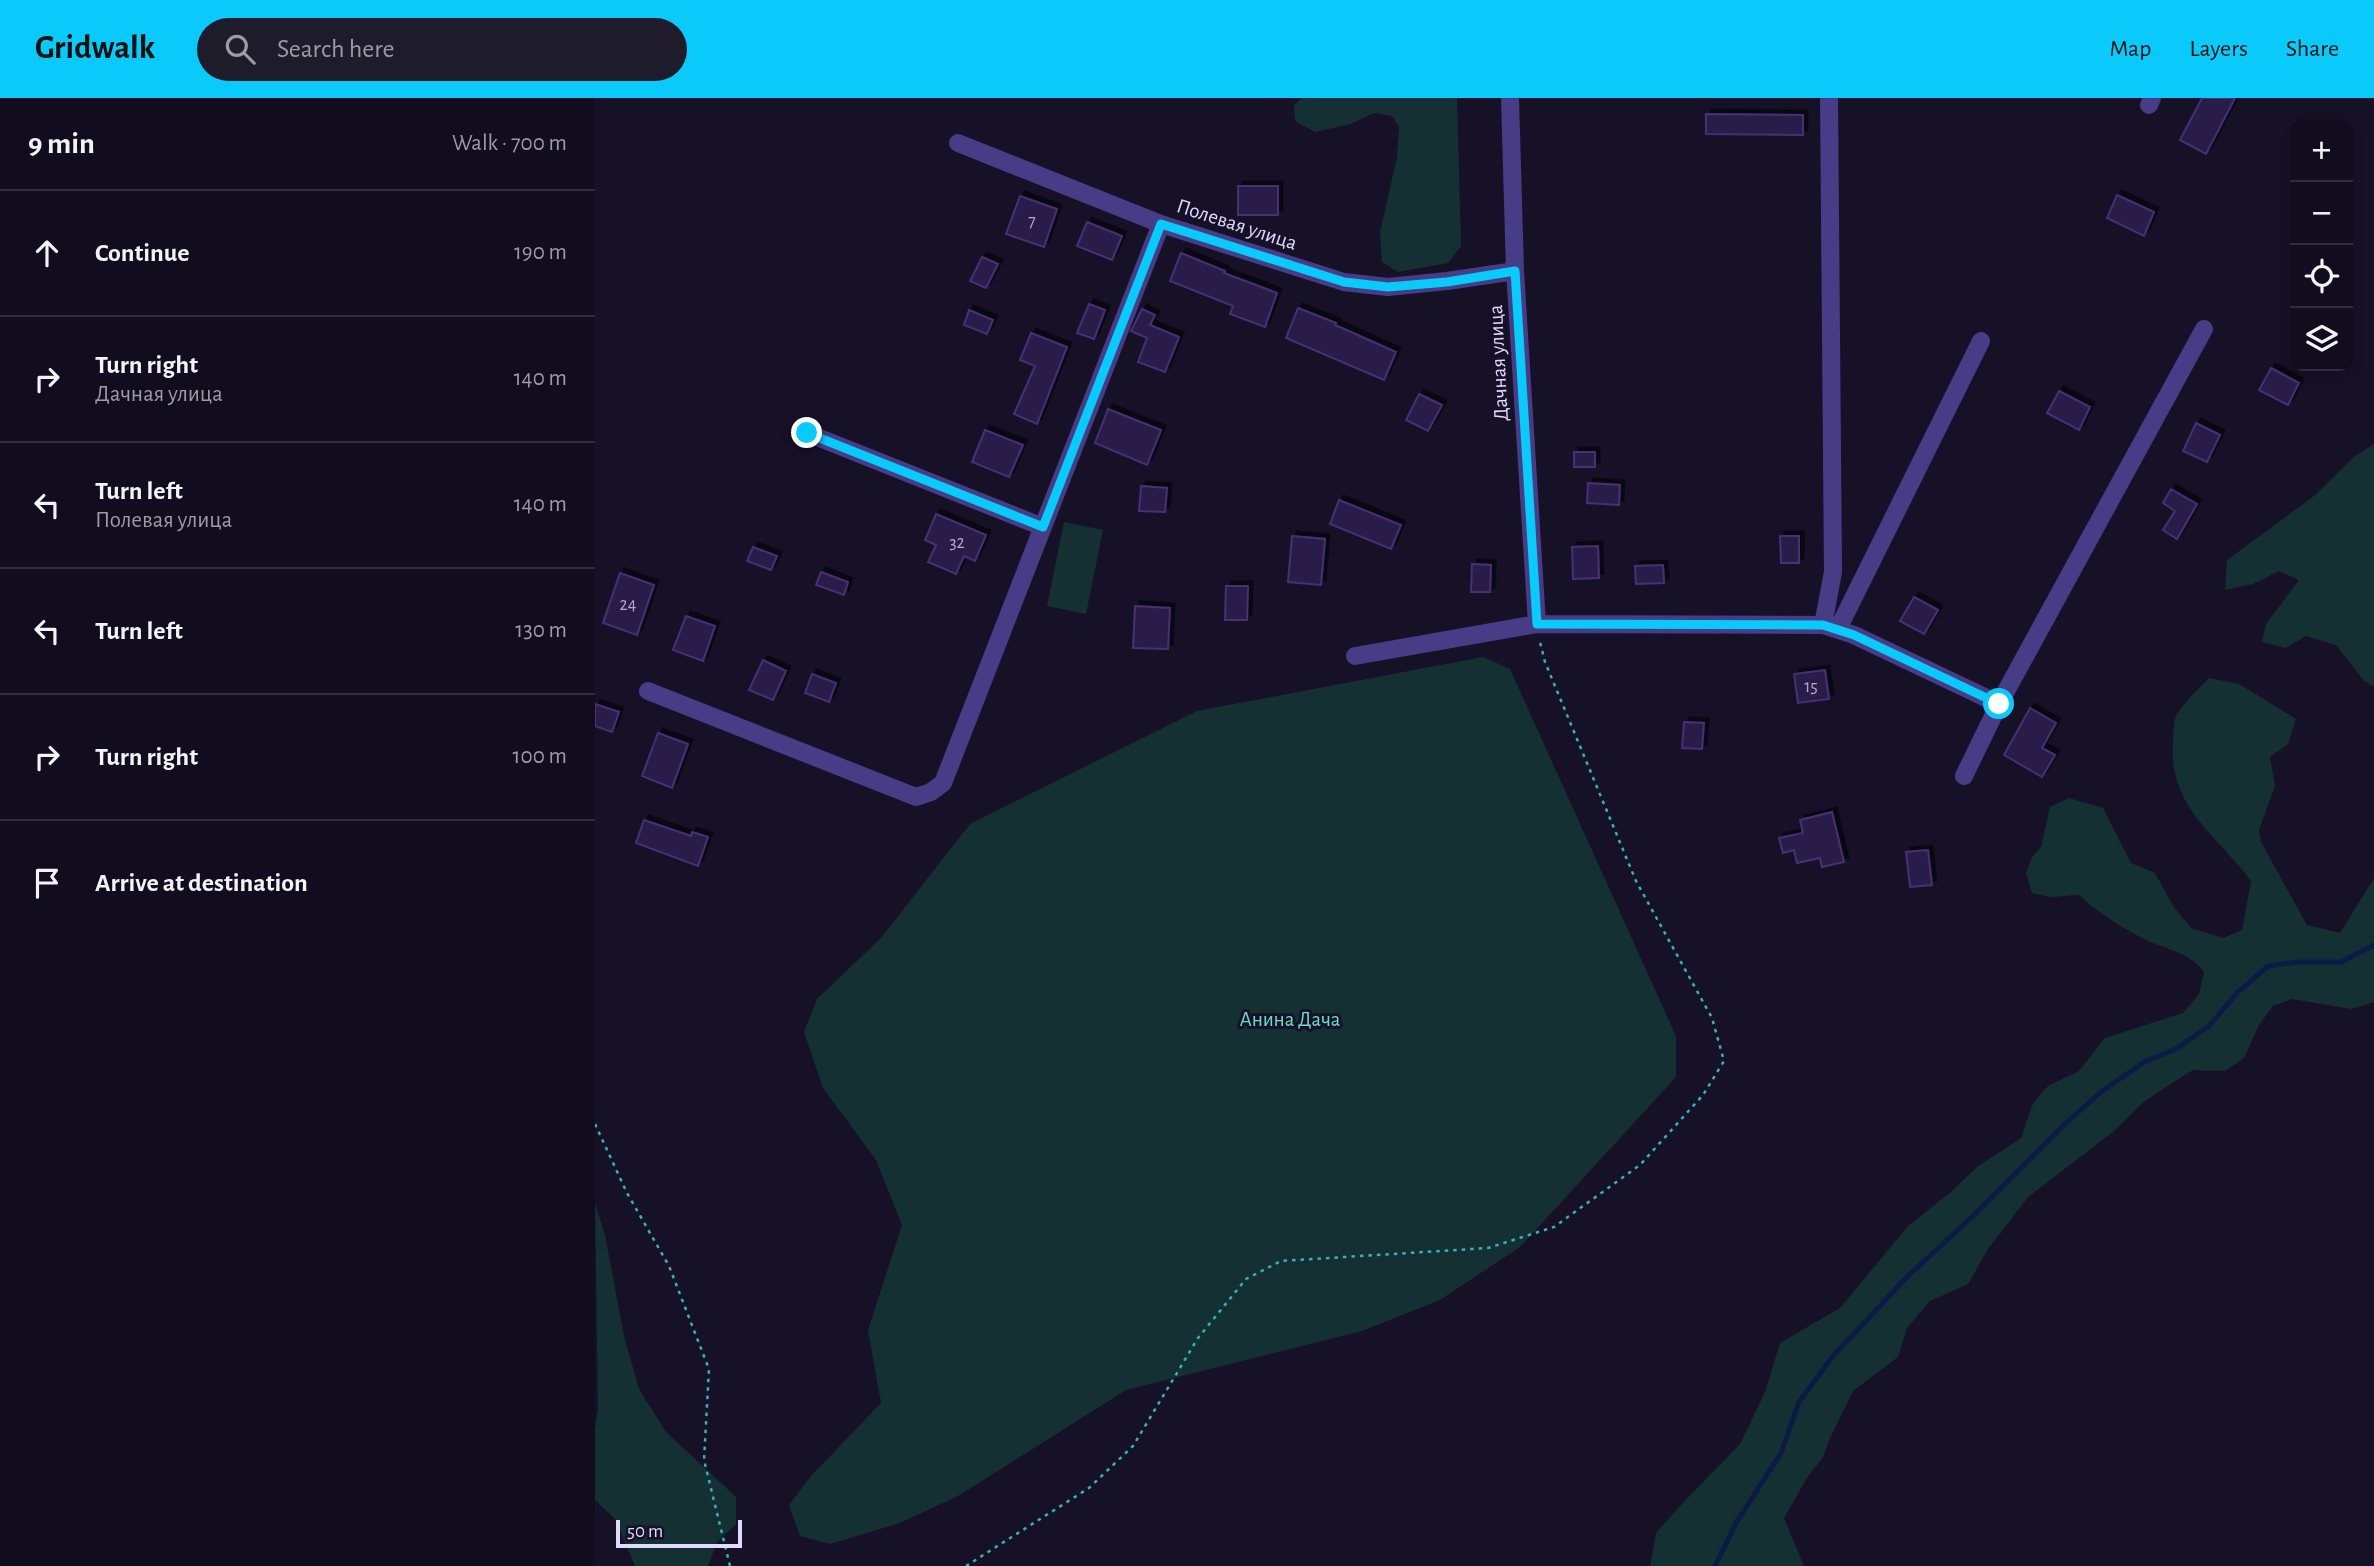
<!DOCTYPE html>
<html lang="en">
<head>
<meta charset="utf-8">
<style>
	body { margin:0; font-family:"Alegreya Sans",sans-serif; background:#1e1b2b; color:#f1f3f6 }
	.controls { position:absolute; right:21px; top:21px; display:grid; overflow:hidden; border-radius:14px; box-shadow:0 4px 10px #0003 }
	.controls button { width:63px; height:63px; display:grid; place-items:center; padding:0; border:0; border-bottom:2px solid #302d3c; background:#110d1e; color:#f1f3f6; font:35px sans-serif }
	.scale { position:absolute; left:21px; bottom:18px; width:126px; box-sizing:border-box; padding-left:7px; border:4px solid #e1d9fe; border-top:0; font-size:19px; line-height:24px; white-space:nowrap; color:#e1d9fe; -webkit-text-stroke:5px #171128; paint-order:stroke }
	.stop { position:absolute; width:21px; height:21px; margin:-16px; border:5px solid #09cafa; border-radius:50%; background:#fff }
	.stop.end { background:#09cafa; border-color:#fff; box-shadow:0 2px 7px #0008 }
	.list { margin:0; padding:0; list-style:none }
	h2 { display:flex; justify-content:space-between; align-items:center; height:91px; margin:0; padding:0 28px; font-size:30px }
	h2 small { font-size:23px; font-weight:400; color:#9c9ca4 }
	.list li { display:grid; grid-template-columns:46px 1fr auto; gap:21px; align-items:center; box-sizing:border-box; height:126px; padding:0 28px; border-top:2px solid #302d3c }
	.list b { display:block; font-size:26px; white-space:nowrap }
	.list p { margin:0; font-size:23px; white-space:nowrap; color:#9c9ca4 }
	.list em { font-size:23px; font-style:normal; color:#9c9ca4 }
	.icon { flex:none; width:38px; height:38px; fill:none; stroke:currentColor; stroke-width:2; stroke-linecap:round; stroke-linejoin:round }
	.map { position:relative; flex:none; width:1779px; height:1468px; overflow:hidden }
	header { display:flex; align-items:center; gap:42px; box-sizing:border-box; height:98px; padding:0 35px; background:#09cafa; color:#111 }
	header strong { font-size:33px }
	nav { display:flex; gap:38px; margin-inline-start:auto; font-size:24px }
	.search { width:490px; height:63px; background:#1e1b2b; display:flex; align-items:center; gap:18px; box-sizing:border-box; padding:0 24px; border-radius:38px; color:#9c9ca4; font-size:26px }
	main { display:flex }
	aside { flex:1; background:#110d1e }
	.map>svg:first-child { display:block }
	.green { fill:#143032 }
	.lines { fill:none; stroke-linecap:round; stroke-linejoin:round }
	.stream { stroke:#0c1b46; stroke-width:5 }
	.building { fill:#2a1d49; stroke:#443075; stroke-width:2; filter:url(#shadow) }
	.path { stroke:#33b4b8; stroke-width:2.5; stroke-dasharray:3.5 5; stroke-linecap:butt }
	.minor { stroke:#473d86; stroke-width:18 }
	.route { stroke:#09cafa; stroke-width:9 }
	.labels { text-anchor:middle; stroke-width:6; stroke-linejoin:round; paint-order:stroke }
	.number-label { font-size:18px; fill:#b3aad1 }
	.street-label { font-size:21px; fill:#e1d9fe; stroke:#171128 }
	.park-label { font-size:21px; fill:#65decc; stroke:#171128 }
</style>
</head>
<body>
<header>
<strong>Gridwalk</strong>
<div class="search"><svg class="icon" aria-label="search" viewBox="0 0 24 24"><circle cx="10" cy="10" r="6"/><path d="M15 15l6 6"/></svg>Search here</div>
<nav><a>Map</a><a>Layers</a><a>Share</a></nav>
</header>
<main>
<aside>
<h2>9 min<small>Walk · 700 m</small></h2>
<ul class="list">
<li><svg class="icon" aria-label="ahead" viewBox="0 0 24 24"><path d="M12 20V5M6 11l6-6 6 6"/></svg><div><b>Continue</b></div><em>190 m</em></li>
<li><svg class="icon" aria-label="right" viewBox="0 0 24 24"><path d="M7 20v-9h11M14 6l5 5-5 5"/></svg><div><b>Turn right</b><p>Дачная улица</p></div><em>140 m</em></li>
<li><svg class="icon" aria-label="left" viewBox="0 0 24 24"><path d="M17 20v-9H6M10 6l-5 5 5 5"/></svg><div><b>Turn left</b><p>Полевая улица</p></div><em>140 m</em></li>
<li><svg class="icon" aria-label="left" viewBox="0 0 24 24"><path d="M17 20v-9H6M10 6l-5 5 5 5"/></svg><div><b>Turn left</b></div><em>130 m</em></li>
<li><svg class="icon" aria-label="right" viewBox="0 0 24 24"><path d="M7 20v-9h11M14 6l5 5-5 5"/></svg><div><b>Turn right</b></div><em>100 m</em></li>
<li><svg class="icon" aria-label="arrive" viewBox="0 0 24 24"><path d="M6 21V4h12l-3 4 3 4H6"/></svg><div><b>Arrive at destination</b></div></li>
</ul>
</aside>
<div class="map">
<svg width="1779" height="1468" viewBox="0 0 1779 1468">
	<defs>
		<filter id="shadow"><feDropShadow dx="4.5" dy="-4.5" stdDeviation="0" flood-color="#0009"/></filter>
	</defs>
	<rect width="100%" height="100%" fill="#171128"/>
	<path class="green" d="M707 0H862L866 148 853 165 803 174 787 164 785 134 802 59 804 29 797 18 779 15 756 26 720 34 700 23 699 7Z
		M1779 346V588L1769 583 1741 547 1711 538 1691 550 1667 544 1671 526 1704 482 1684 473 1658 486 1630 492 1632 462 1719 398 1760 358Z
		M469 424 508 432 491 516 452 508Z
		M888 559 915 571 1081 938V979L925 1149 845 1202 767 1233 531 1292 363 1398 305 1425 235 1446 205 1438 194 1407 216 1378 286 1305 273 1232 307 1127 281 1062 228 990 209 934 222 901 286 840 375 726 602 613Z
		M1614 580 1644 586 1701 621 1693 646 1675 659 1680 688 1664 732 1666 744 1712 827 1745 835 1779 780V904L1756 911 1697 901 1678 908 1664 927 1649 960 1630 973 1598 972 1568 991 1546 1006 1519 1033 1433 1099 1393 1151 1373 1186 1335 1203 1312 1230 1303 1259 1258 1293 1235 1340 1228 1359 1212 1380 1189 1420 1209 1468H1055L1061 1435 1086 1407 1145 1346 1170 1294 1185 1245 1245 1210 1313 1128 1357 1093 1382 1069 1426 1040 1438 1005 1453 988 1484 973 1510 940 1588 915 1604 896 1609 874C1595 855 1574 852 1553 843 1527 830 1505 816 1484 797L1455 799 1437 795 1431 775 1437 759 1446 749 1455 709 1474 700 1508 710 1536 765 1560 775 1578 808 1596 830 1628 840 1647 832 1656 783C1620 734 1573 710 1578 642 1579 634 1578 622 1582 616 1590 603 1604 591 1614 580Z
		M0 1105 10 1137 29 1238 44 1291 71 1334 141 1399V1426L122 1444 113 1468H40L20 1421 0 1402V1329L3 1311Z"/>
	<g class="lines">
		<path class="stream" d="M1120 1468 1141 1425 1186 1355 1204 1304 1238 1258 1312 1179 1380 1116 1469 1027 1507 993 1551 963 1581 951 1614 928 1642 895 1673 868 1703 864H1746L1779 847"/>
	</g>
	<path class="building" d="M1607 0H1640L1611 56 1585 42Z
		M1111 16 1208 17V37L1111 36Z
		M643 88H683V117H643Z
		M1522 97 1559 114 1549 138 1512 120Z
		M425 98 462 111 449 149 411 136Z
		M492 124 527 138 517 162 482 148Z
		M586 155 630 173 629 175 682 195 670 229 635 216 638 208 575 183Z
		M387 159 403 166 391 190 375 183Z
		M494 206 510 212 499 241 482 235Z
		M703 210 741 225 740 227 801 254 789 282 691 240Z
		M547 211 560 217 555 227 584 239 570 274 543 264 552 240 536 233Z
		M374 212 398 222 392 236 369 227Z
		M436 235 472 249 442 326 419 316 440 268 425 262Z
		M1676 270 1704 285 1693 307 1664 292Z
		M1464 293 1495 309 1484 332 1452 315Z
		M824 296 847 307 833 333 811 322Z
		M513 311 566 332 552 367 500 345Z
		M1601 325 1625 337 1612 364 1588 353Z
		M390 332 428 347 414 379 377 364Z
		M979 354H1000V369H979Z
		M993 385 1025 387 1024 407 992 405Z
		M546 388 572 390 570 414 544 413Z
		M1576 391 1602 406 1582 441 1568 432 1580 413 1568 405Z
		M744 402 806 427 796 451 735 426Z
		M341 416 391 437 380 463 369 458 361 476 333 464 341 447 330 442Z
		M697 438 730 441 726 487 693 484Z
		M1185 438H1204V465H1186Z
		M1003 448 1004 480 978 481 977 449Z
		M158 449 182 458 176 472 152 463Z
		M877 466 896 467 895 494H876Z
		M1068 467 1069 485 1041 486 1040 468Z
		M226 474 253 484 249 497 221 487Z
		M25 475 59 487 42 537 8 525Z
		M631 488H653L652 522H630Z
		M1319 499 1343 512 1329 536 1305 523Z
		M540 508 575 510 573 551 538 550Z
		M91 518 120 528 108 563 78 552Z
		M168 562 191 573 178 602 154 592Z
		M1230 572 1234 601 1203 605 1199 576Z
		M217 576 241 585 234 604 210 595Z
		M0 606 24 614 17 634 0 628Z
		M1435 610 1461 625 1447 650 1460 657 1447 679 1409 657Z
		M1089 624 1109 625 1107 651 1087 650Z
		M63 635 93 646 77 690 47 678Z
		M1237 714 1249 764 1227 769 1225 760 1202 765 1199 752 1188 755 1184 740 1208 735 1205 722Z
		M49 722 96 738 97 734 113 739 103 768 41 745Z
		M1333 752 1337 787 1315 789 1311 754Z"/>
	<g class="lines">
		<path class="path" d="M0 1026 32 1095 74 1168 114 1271 109 1362 135 1468
			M371 1468 494 1390 538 1348 603 1240 651 1181 686 1163 893 1150 959 1129 1045 1067 1108 997 1129 963 1117 920 1041 783 950 564 945 544"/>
		<path class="minor" d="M915 0 920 173 942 526
			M1554 7 1557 0
			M363 45 566 126 749 184 793 189 852 183 920 173
			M212 335 448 429
			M1228 527 1238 474 1234 0
			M1243 531 1386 243
			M760 558 942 526 1228 527 1259 537 1404 606
			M53 593 321 699 336 694 348 685 566 126
			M1369 678 1404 606 1609 231"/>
	</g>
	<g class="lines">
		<path class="route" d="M212 335 448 429 566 126 749 184 793 189 852 184 920 173 942 526 1228 527 1259 537 1404 606"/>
	</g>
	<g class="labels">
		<g class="number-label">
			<text x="437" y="129">7</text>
			<text x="362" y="450">32</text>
			<text x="33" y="512">24</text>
			<text x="1216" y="594">15</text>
		</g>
		<g class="street-label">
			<text transform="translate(642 126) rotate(18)" y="7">Полевая улица</text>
			<text transform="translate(903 265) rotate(-93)" y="7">Дачная улица</text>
		</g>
		<g class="park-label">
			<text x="695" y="928">Анина Дача</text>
		</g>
	</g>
</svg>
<div class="controls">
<button>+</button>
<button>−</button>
<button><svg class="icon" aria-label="locate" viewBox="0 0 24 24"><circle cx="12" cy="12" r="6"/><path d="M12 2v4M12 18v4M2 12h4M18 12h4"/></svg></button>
<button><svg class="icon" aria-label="layers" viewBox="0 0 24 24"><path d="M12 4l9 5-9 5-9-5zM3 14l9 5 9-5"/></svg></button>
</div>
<div class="scale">50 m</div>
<div class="stop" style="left:1404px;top:606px"></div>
<div class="stop end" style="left:212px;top:335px"></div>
</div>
</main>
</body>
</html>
